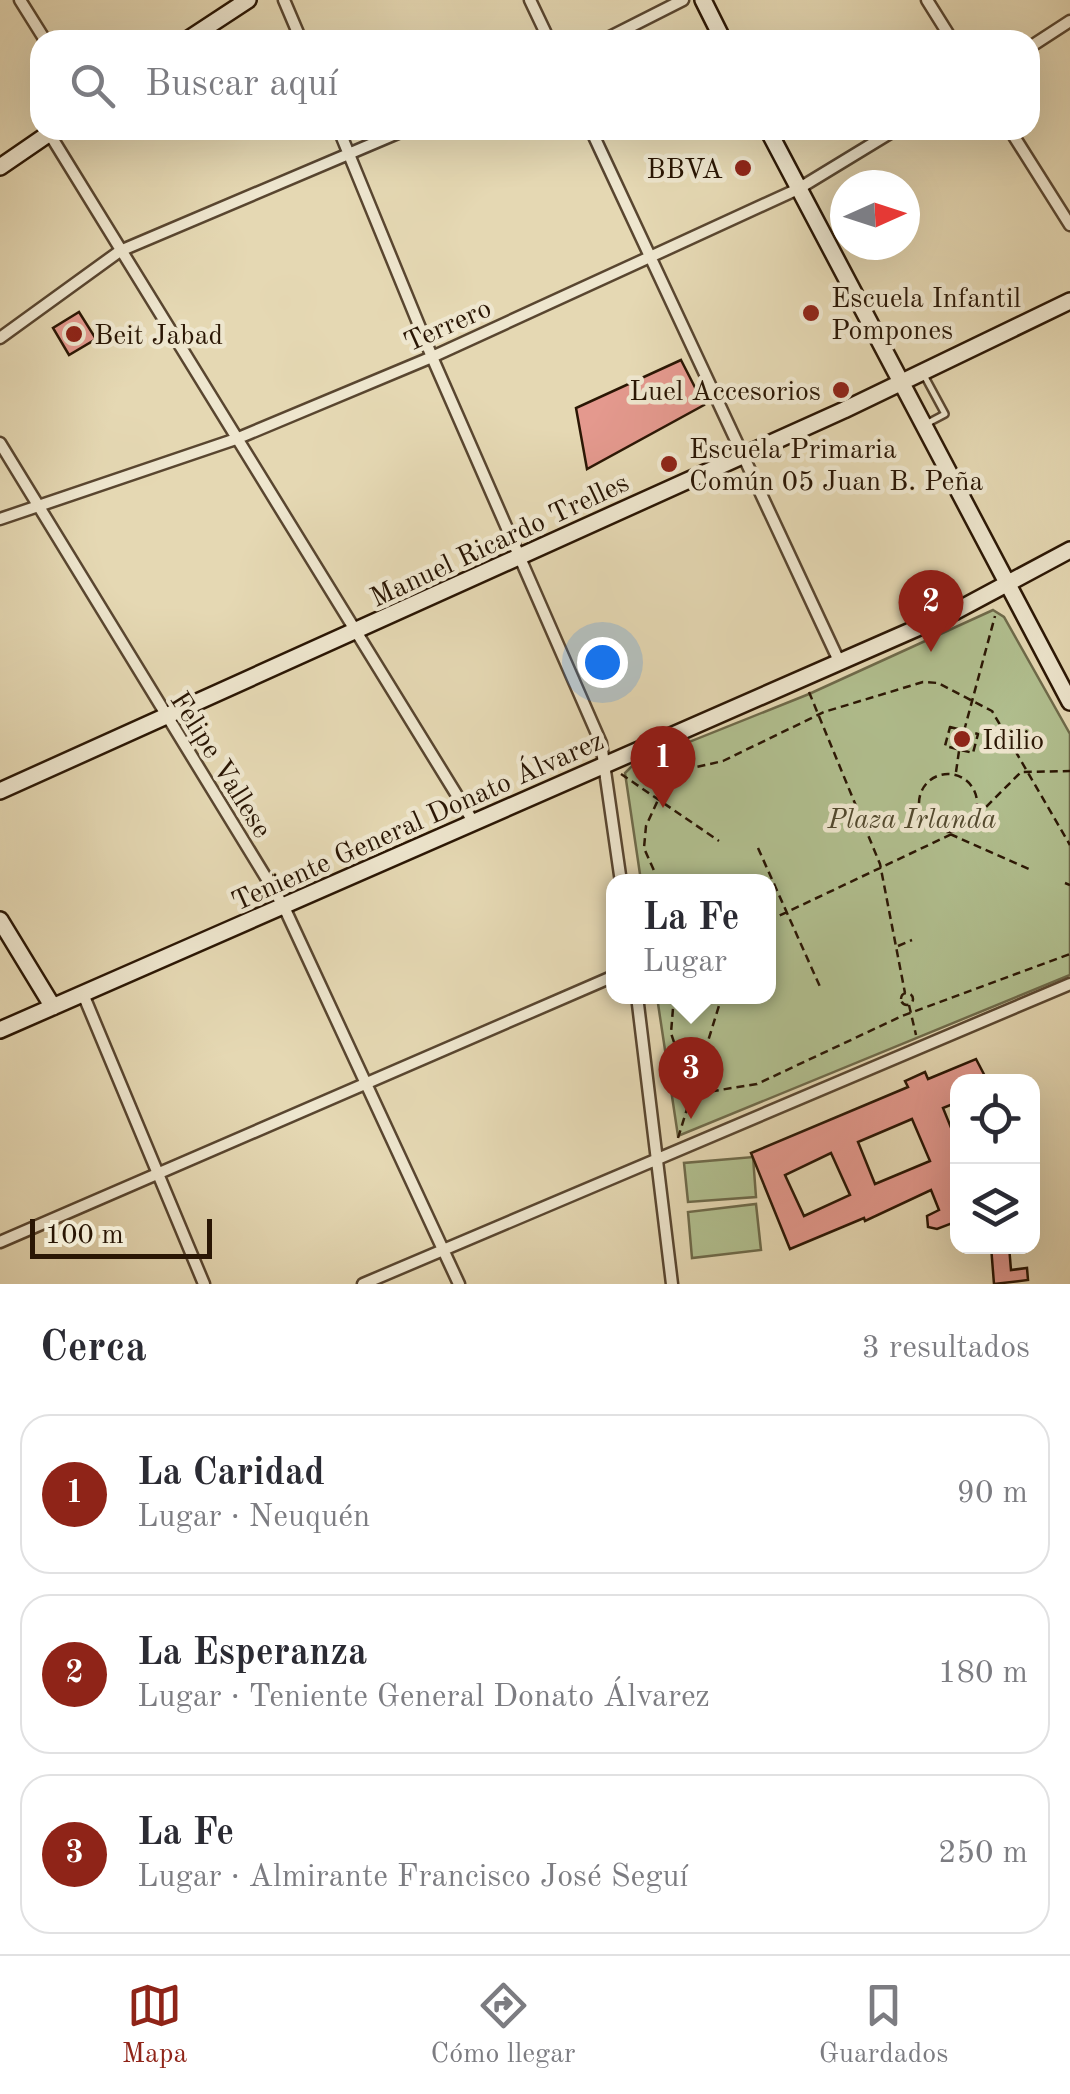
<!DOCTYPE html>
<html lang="es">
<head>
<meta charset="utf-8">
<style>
	body { margin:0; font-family:"Old Standard TT",serif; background:#f7f7f7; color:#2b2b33 }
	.controls { position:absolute; right:30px; bottom:30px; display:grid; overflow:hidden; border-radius:20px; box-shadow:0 10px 40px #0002 }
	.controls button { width:90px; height:90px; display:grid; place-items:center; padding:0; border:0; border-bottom:2px solid #e1e1e2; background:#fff; color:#2b2b33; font:50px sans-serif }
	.compass { position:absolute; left:830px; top:170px; width:90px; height:90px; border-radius:50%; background:#fff; box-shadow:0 10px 40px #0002; rotate:87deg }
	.scale { position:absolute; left:30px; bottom:25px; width:182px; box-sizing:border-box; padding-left:10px; border:5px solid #2a1604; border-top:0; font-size:28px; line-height:35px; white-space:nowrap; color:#2a1604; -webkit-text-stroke:8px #eee6ce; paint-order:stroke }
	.you { position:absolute; left:602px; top:662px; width:35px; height:35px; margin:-25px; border:8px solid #fff; border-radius:50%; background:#1a73e8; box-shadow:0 0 0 15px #1a73e833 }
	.badge { display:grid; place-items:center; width:65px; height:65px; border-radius:50%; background:#8f2418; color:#fff; font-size:32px; font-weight:700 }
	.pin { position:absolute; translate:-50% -82px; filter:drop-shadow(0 2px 5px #0008) }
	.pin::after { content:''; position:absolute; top:52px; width:35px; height:30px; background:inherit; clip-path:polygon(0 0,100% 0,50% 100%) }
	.popup { position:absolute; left:606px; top:874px; width:170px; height:130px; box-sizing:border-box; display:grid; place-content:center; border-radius:20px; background:#fff; filter:drop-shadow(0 2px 8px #0005); font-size:32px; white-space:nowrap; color:#7c7c81 }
	.popup b { font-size:38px; color:#2b2b33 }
	.popup::after { content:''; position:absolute; left:50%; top:100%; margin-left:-20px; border:20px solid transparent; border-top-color:#fff }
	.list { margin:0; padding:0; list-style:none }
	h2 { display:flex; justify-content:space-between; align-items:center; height:130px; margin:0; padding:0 40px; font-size:42px }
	h2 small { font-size:32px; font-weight:400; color:#7c7c81 }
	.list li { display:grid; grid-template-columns:65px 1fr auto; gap:30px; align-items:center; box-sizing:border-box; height:160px; margin:0 20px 20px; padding:0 20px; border:2px solid #e1e1e2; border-radius:30px }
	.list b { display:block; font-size:38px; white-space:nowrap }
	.list p { margin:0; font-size:32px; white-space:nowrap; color:#7c7c81 }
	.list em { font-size:32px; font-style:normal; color:#7c7c81 }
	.icon { flex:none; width:55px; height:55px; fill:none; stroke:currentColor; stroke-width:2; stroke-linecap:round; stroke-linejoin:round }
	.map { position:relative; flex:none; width:1070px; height:1284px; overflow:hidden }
	.search { position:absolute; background:#fff; box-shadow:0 10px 40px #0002; left:30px; right:30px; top:30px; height:110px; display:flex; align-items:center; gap:25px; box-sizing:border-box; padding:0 35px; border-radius:30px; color:#7c7c81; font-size:38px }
	.sheet { height:670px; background:#fff }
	nav { display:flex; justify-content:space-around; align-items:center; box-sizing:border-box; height:140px; border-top:2px solid #e1e1e2; background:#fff; font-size:28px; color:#7c7c81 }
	nav a { display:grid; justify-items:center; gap:5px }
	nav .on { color:#8f2418 }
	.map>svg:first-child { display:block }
	.green { fill:#b1bf8f; stroke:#6e6a4a; stroke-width:2.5 }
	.building { fill:#e4998e; stroke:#2a1604; stroke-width:2.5; fill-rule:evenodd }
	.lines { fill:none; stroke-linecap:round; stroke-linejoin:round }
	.lane-casing { stroke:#594630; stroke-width:10 }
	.street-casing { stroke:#594630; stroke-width:15 }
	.secondary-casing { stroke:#2a1604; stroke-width:20 }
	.path { stroke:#2a1604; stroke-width:2.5; stroke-dasharray:8 5; stroke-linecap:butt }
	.lane { stroke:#eee6ce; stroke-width:5 }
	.street { stroke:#eee6ce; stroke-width:10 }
	.secondary { stroke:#eee6ce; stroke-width:15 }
	.poi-dot { fill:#8f2418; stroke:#eee6ce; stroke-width:4 }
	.labels { text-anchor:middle; stroke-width:9; stroke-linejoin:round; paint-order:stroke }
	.poi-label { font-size:28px; fill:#2a1604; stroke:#eee6ce; text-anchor:start }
	.street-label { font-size:28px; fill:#2a1604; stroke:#eee6ce }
	.park-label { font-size:28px; font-style:italic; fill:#52492e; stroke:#eee6ce }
</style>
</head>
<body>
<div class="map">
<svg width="1070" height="1284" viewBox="0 0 1070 1284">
	<rect width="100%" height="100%" fill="#e5d8b3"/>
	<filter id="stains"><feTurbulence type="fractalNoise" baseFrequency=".002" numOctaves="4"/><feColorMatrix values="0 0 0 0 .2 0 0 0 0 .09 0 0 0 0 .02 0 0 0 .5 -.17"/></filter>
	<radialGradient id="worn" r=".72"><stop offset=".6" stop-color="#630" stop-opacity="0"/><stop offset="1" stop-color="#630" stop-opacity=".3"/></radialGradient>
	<path class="green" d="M993 610 1004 617 1070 734V975L678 1136 657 997 768 996V882L641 881 625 773 634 764 809 694Z
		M753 1157 756 1197 688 1202 684 1163Z
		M756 1204 761 1250 692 1258 688 1212Z"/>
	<path class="building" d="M79 312 96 339 69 355 53 328Z
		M681 360 704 405 587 469 576 408Z
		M976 1059 988 1082H958V1102L943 1108 954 1135 958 1133V1221L937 1229 928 1227 927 1216 939 1210 931 1190 865 1221 864 1218 790 1249 751 1153 908 1087 905 1081 925 1072 928 1079ZM912 1119 930 1161 875 1184 858 1142ZM831 1153 850 1195 804 1216 785 1175Z
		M991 1246H1009L1011 1270 1027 1268 1028 1280 994 1284Z"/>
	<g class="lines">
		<g class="lane-casing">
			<path id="lane" d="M925 377 945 414 926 424"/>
		</g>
		<g class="street-casing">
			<path id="street" d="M20 0 45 40
				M284 0 301 40
				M530 0 549 40
				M927 0 952 40
				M604 40 683 0
				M1030 47 1070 21
				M339 130 432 357 601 743 621 882
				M591 130 839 661
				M1010 130 1070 225
				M49 133 474 823
				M0 338 120 251 405 130
				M0 443 284 907 459 1284
				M0 519 236 439 432 357 798 189 895 130
				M83 994 204 1284
				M637 996 672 1284
				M0 1242 614 976
				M363 1284 1070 984"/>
		</g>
		<g class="secondary-casing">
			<path id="secondary" d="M703 0 723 40
				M187 40 248 0
				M768 130 1070 702
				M0 167 54 130
				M0 791 844 410 1070 301
				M0 920 53 1007
				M0 1030 956 611 1070 550"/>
		</g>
		<path class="path" d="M809 692 880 864 905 993
			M950 727 978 734 973 753 945 746Z
			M964 731 995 616
			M956 772 959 751
			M919 803a29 29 0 1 1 58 0a29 29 0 1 1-58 0Z
			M621 774 719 841
			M977 816 1021 772 1070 771
			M950 834 1031 870
			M758 848 821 989
			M659 882 644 848 646 826 663 789 679 771 723 761 824 712 923 682 938 683 992 711 1070 845
			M1065 883 1070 885
			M771 906 776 917
			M768 921 956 832
			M898 946 912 940
			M901 999a6 6 0 1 1 12 0a6 6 0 1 1-12 0Z
			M674 996 671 1033 688 1085 701 1093 757 1084 902 1016 1070 954
			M909 1005 916 1035
			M678 1138 722 996"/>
		<use href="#lane" class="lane"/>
		<use href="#street" class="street"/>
		<use href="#secondary" class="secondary"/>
	</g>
	<g class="poi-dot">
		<circle cx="743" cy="168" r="10"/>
		<circle cx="811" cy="313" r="10"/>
		<circle cx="74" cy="334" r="10"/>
		<circle cx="841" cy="390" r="10"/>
		<circle cx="669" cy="464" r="10"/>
		<circle cx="962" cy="739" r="10"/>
	</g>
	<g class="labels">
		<g class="poi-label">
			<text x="723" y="178" text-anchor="end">BBVA</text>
			<text x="831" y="307">Escuela Infantil<tspan x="831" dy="32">Pompones</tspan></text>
			<text x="94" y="344">Beit Jabad</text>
			<text x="821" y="400" text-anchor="end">Luel Accesorios</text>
			<text x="689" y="458">Escuela Primaria<tspan x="689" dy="32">Común 05 Juan B. Peña</tspan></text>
			<text x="982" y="749">Idilio</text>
		</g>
		<g class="street-label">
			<text transform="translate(447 324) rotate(-24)" y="10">Terrero</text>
			<text transform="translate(499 539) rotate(-25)" y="10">Manuel Ricardo Trelles</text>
			<text transform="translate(222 764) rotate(58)" y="10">Felipe Vallese</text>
			<text transform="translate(417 820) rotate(-24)" y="10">Teniente General Donato Álvarez</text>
		</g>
		<g class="park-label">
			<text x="912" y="828">Plaza Irlanda</text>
		</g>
	</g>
	<rect width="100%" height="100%" filter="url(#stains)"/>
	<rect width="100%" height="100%" fill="url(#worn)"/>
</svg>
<div class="controls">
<button><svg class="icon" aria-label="locate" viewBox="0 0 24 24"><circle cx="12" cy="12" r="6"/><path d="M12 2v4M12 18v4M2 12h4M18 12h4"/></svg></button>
<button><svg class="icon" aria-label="layers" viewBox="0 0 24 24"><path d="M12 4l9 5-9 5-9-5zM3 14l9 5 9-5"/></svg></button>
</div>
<svg class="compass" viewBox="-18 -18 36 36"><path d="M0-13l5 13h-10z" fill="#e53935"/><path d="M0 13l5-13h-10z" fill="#7c7c81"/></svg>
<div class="scale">100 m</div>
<div class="you"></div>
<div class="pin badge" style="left:663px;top:808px">1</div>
<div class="pin badge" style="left:931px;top:652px">2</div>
<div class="pin badge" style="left:691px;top:1119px">3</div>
<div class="popup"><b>La Fe</b>Lugar</div>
<div class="search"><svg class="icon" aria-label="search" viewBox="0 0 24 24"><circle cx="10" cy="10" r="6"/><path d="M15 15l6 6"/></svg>Buscar aquí</div>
</div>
<section class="sheet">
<h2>Cerca<small>3 resultados</small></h2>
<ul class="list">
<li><span class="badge">1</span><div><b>La Caridad</b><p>Lugar · Neuquén</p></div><em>90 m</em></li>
<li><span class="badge">2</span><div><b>La Esperanza</b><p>Lugar · Teniente General Donato Álvarez</p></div><em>180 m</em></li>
<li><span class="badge">3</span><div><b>La Fe</b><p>Lugar · Almirante Francisco José Seguí</p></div><em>250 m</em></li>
</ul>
</section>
<nav>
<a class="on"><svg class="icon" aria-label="map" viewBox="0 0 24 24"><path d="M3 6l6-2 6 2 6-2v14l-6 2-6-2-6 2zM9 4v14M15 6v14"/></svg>Mapa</a>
<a><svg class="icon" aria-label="directions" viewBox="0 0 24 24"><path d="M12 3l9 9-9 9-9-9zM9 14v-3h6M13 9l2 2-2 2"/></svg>Cómo llegar</a>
<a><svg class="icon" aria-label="saved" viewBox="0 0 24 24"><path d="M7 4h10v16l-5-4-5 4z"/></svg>Guardados</a>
</nav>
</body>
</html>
